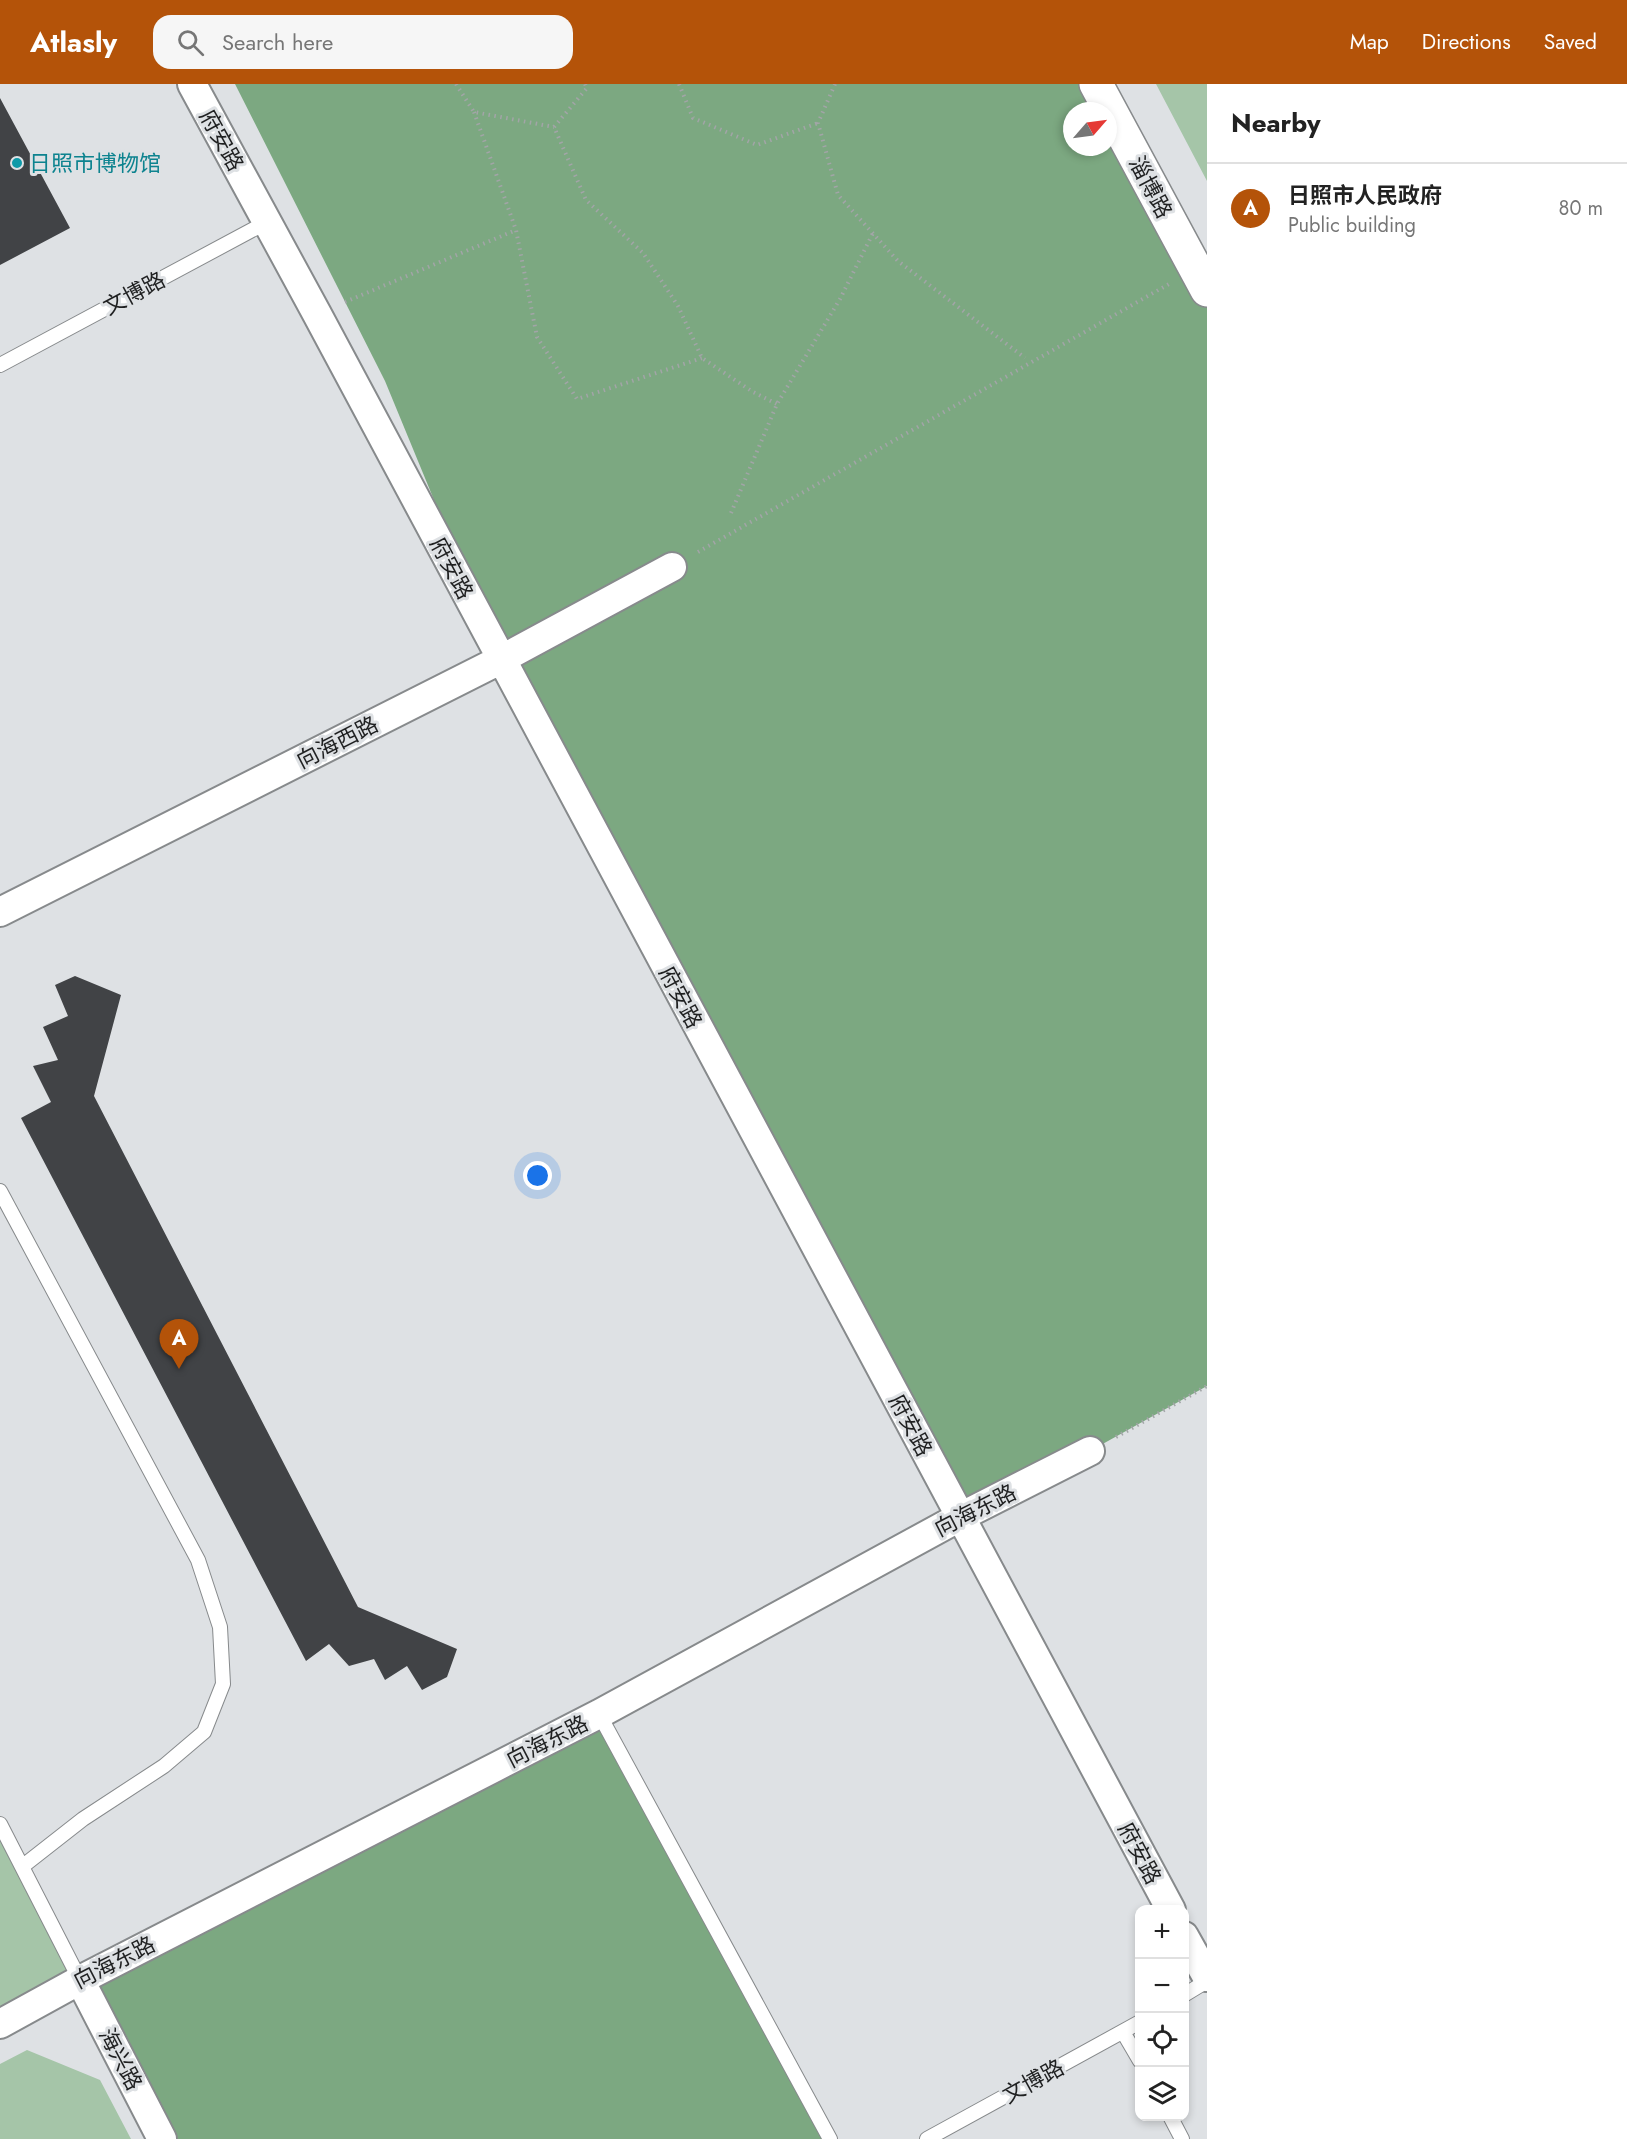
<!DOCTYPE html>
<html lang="en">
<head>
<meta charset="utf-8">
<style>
	body { margin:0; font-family:Jost,"Noto Sans SC",sans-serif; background:#f6f6f6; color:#222 }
	.controls { position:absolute; right:18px; bottom:18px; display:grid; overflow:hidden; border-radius:12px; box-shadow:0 3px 9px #0003 }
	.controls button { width:54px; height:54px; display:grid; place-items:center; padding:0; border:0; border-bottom:2px solid #e0e0e0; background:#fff; color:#222; font:30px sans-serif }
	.compass { position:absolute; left:1063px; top:18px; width:54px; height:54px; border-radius:50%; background:#fff; box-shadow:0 3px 9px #0003; rotate:62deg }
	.you { position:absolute; left:538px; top:1092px; width:21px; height:21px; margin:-15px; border:4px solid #fff; border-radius:50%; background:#1a73e8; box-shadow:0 0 0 9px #1a73e833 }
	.badge { display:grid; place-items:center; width:39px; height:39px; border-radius:50%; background:#b45309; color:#fff; font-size:20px; font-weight:700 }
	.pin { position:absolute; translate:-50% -50px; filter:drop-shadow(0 2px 3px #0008) }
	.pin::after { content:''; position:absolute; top:32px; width:21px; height:18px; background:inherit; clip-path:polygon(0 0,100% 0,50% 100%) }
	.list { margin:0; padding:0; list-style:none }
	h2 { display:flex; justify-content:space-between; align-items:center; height:78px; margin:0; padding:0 24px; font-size:26px }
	h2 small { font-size:20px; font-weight:400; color:#767676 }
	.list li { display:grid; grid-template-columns:39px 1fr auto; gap:18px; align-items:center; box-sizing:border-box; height:90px; padding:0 24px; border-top:2px solid #e0e0e0 }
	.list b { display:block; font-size:22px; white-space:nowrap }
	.list p { margin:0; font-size:20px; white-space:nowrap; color:#767676 }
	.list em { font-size:20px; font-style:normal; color:#767676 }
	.icon { flex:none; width:33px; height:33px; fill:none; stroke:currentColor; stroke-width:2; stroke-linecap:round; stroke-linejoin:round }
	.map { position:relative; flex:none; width:1207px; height:2055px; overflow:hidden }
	header { display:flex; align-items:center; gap:36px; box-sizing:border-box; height:84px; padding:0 30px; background:#b45309; color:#fff }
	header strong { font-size:28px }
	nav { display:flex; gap:33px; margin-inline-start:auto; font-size:21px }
	.search { width:420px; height:54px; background:#f6f6f6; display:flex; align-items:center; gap:15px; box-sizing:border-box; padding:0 21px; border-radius:18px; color:#767676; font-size:22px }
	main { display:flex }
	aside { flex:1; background:#fff }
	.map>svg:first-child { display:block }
	.green { fill:#a5c5a8 }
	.forest { fill:#7ca881 }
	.building { fill:#414346 }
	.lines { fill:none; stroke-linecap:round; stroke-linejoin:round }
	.service-casing { stroke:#878a8c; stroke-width:16 }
	.minor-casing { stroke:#878a8c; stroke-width:32 }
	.tertiary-casing { stroke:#878a8c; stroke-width:36 }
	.path { stroke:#a2a5a7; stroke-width:4; stroke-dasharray:1.5 4.5; stroke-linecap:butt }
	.service { stroke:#fff; stroke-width:14 }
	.minor { stroke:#fff; stroke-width:28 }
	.tertiary { stroke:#fff; stroke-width:33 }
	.culture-dot { fill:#0f9aa8; stroke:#dee1e4; stroke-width:2 }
	.labels { text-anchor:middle; stroke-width:6; stroke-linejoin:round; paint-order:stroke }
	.street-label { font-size:22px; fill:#1f2021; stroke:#dee1e4 }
	.culture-label { font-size:22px; fill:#0d838f; stroke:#dee1e4; text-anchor:start }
</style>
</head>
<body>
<header>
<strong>Atlasly</strong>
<div class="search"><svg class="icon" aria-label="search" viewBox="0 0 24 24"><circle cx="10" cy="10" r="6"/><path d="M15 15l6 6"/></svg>Search here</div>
<nav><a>Map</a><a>Directions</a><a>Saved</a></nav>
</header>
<main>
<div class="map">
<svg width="1207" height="2055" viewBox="0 0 1207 2055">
	<rect width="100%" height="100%" fill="#dee1e4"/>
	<path class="green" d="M1156 0H1207V97Z
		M0 1740 80 1896 0 1940Z
		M27 1966 100 1996 131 2055H0V1980Z"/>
	<path class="forest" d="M235 0H1091L1106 27H1072V63H1108V30L1207 206V1302L1090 1367 960 1433 500 576 385 297Z
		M599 1630 830 2055H162L80 1896Z"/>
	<path class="building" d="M0 14 70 144 0 181Z
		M75 892 121 911 94 1012 358 1523 457 1565 447 1593 422 1606 407 1582 385 1596 374 1575 349 1582 329 1560 306 1577 21 1034 51 1018 33 982 58 976 43 943 68 932 55 901Z"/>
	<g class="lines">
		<g class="service-casing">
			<path id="service" d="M0 281 267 138
				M0 1107 198 1476 220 1543 223 1600 204 1648 164 1682 83 1735 23 1782
				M599 1630 830 2055
				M0 1740 80 1896
				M1184 1911 1207 1897
				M1123 1948 1140 1977
				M1170 2032 1182 2055
				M927 2055 1140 1938"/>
		</g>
		<g class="minor-casing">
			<path id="minor" d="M192 0 317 230 1171 1826
				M0 828 500 576 672 483
				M1184 1852 1207 1893
				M80 1896 162 2055
				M0 1940 80 1896 599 1630 960 1433 1090 1367"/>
		</g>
		<g class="tertiary-casing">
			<path id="tertiary" d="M1096 0 1207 206"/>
		</g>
		<path class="path" d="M456 0 474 28 554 43
			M585 0 587 4 554 43 586 116 643 169 678 222 702 274 753 308 777 320
			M679 0 693 34 757 61 818 39
			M835 0 818 39 838 111 898 177 1025 274
			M474 28 516 146 537 253 577 315 702 274
			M345 218 516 146
			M731 429 777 320 840 215 873 149
			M698 468 1169 200
			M1116 1353 1207 1302"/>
		<use href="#service" class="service"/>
		<use href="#minor" class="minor"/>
		<use href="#tertiary" class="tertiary"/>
	</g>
	<circle class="culture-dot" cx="17" cy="79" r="6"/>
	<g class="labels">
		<g class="street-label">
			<text transform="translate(222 56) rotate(61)" y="8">府安路</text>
			<text transform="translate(1151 103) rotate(62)" y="8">淄博路</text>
			<text transform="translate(134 209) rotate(-28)" y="8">文博路</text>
			<text transform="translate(452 484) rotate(62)" y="8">府安路</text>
			<text transform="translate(337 658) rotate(-27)" y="8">向海西路</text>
			<text transform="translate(681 913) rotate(62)" y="8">府安路</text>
			<text transform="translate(911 1341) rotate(62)" y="8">府安路</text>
			<text transform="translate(975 1426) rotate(-27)" y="8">向海东路</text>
			<text transform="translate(547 1657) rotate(-27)" y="8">向海东路</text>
			<text transform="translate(1140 1769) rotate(62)" y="8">府安路</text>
			<text transform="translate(114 1878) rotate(-27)" y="8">向海东路</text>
			<text transform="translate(121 1975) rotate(62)" y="8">海兴路</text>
			<text transform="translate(1033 1997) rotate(-29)" y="8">文博路</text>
		</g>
		<g class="culture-label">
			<text x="29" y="87">日照市博物馆</text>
		</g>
	</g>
</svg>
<div class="controls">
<button>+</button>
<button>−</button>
<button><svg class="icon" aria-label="locate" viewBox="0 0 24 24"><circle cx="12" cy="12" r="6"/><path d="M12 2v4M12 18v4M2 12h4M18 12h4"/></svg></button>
<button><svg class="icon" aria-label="layers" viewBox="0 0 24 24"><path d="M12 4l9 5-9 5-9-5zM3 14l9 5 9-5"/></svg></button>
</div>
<svg class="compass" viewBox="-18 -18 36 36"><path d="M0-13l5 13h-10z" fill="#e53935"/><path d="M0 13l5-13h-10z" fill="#767676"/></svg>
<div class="you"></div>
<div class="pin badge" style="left:179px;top:1285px">A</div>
</div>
<aside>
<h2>Nearby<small></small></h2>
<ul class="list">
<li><span class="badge">A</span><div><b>日照市人民政府</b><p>Public building</p></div><em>80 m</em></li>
</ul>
</aside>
</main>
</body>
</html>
